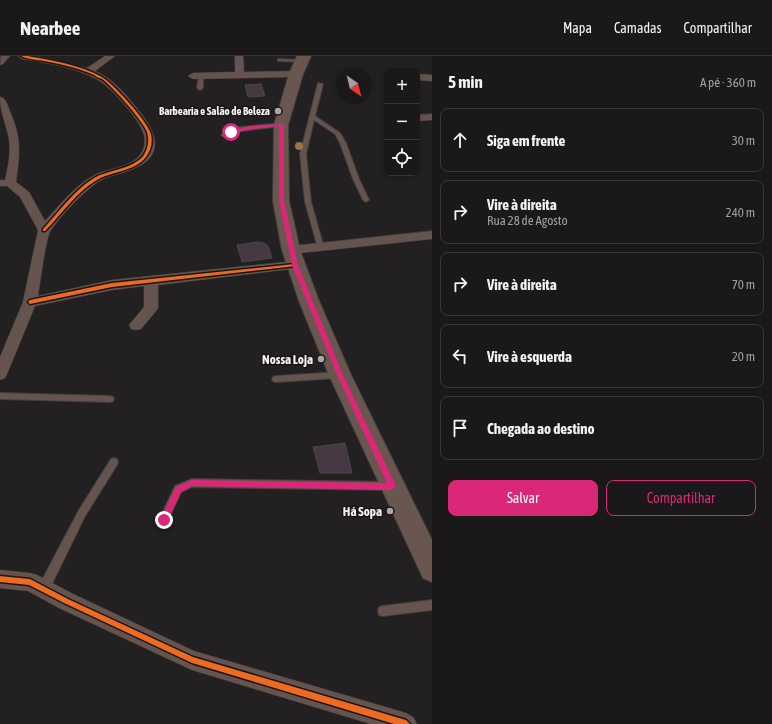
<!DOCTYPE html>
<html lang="pt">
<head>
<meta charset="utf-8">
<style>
	body { margin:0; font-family:"Asap Condensed",sans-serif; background:#272526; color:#f1f3f6 }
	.controls { position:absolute; right:12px; top:12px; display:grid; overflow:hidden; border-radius:8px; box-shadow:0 2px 6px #0003 }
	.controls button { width:36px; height:36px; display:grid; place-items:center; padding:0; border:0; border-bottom:1px solid #383738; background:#1a1819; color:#f1f3f6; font:20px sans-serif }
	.compass { position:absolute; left:336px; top:12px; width:36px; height:36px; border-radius:50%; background:#1a1819; box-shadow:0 2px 6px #0003; rotate:145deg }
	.stop { position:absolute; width:12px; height:12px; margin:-9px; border:3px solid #db2777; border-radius:50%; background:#fff }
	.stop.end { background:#db2777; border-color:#fff; box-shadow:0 1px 4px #0008 }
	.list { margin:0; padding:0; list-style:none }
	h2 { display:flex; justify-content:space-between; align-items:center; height:52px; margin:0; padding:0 16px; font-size:17px }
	h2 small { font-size:13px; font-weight:400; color:#9fa0a2 }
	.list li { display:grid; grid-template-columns:26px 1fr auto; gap:12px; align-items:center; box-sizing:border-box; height:64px; margin:0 8px 8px; padding:0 8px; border:1px solid #383738; border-radius:8px }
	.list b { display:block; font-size:15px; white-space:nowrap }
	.list p { margin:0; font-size:13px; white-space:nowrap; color:#9fa0a2 }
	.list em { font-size:13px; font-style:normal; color:#9fa0a2 }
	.actions { display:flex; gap:8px; padding:12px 16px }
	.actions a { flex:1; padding:9px 0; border:1px solid #db2777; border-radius:8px; text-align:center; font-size:14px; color:#db2777 }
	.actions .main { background:#db2777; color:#fff }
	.icon { flex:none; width:22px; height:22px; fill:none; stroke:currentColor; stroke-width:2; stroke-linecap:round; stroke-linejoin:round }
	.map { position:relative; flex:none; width:432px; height:668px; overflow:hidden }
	header { display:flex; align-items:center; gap:24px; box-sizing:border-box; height:56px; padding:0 20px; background:#1a1819; border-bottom:1px solid #383738 }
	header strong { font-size:19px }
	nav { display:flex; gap:22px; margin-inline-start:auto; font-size:14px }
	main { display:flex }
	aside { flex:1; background:#1a1819 }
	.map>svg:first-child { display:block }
	.building { fill:#473944; stroke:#494648 }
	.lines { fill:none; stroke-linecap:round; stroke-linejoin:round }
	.lane-casing { stroke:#403e3e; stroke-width:2 }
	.street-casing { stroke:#403e3e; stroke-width:1 }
	.secondary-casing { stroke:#403e3e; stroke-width:2 }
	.lane { fill:#65544e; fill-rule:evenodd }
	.street { fill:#65544e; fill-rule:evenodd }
	.secondary { fill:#69564f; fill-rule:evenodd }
	.cycleway-casing { stroke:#1a1616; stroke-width:3 }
	.cycleway { fill:#ed6a23; fill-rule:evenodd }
	.tree { fill:#997446 }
	.route { fill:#db2777 }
	.poi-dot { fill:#aca8aa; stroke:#1a1616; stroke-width:1.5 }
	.labels { text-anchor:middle; stroke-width:3; stroke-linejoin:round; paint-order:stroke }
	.far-poi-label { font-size:11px; font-weight:bold; fill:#f6f2f3; stroke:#1a1616; text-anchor:end }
	.poi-label { font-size:13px; font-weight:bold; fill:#f6f2f3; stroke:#1a1616; text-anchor:end }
</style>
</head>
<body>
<header>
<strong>Nearbee</strong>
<nav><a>Mapa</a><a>Camadas</a><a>Compartilhar</a></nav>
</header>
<main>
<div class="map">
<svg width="432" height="668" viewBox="0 0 432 668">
	<rect width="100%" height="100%" fill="#232021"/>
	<path class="building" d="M261 28 265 40 248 41 245 29Z
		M257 186 264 187 268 190 272 202 242 206 237 189Z
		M345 387 352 417H320L313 391Z"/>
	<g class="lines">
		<g class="lane-casing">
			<path id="lane" d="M278 3 302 4 304 5 302 6 280 5H278Z
				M199 19 203 20V32L200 34 197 32Z
				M318 27 323 28 315 60 340 77 346 87 359 123 369 144 366 146 363 144 353 123 340 87 335 78 314 64 306 98 311 146 324 192 321 194 318 192 305 146 300 98Z
				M281 67 283 68V70L241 75 224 81 221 79 240 71Z
				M339 316 342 317 343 319 342 321 339 322 276 326 273 325 272 323 273 321 276 320Z
				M0 337 110 340 113 341 114 343 113 345 110 346 0 343Z
				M114 402 117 403 118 406 117 409 85 460 48 536 44 537 40 536 39 532 40 528 79 454 111 403Z
				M192 423 391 426 394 427 395 430 394 433 391 434 192 431 181 436 167 467 164 468 161 467 159 464 175 430Z
				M432 544V554L383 560 379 559 378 555 379 551 383 550Z"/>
		</g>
		<g class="street-casing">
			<path id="street" d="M1 0H10L3 8 0 9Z
				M18 0H36L87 12 105 0H115L95 15C114 23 127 40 140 56 156 76 165 99 135 112 123 118 109 119 98 126 81 138 63 157 51 174 46 180 40 228 38 240L112 224 295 205 299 206 301 209 299 212 158 229V252L156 255 141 273 136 274 131 273 129 269 144 251V230L112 234 35 250 7 318 5 322 0 324V301L23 246 38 174 20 141 7 130H0V124H5C8 110 11 98 9 83 6 68 0 56 0 41 6 42 7 48 9 53 22 83 20 95 16 126L29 136 45 165C59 150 73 132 91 121 105 112 129 113 140 99 145 93 146 83 143 76 138 62 111 31 98 24 75 11 47 7 22 3Z
				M235 0H243L244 16 296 15 301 18 296 21 193 23 188 20 193 17 235 16Z
				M417 18 432 19V25L417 24Z
				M432 58V64L417 65V59Z
				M432 175V183L291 198 287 197 285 194 287 191 291 190Z
				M0 514 30 517 37 519 73 538 194 595 406 657 413 661 417 668H371L192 614 59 552 28 535 0 532Z"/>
		</g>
		<g class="secondary-casing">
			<path id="secondary" d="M297 0H311L303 18 288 69 289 145 300 194 319 245 351 319 432 484V526L423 522 329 319 299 245 282 194 273 145 274 69 289 18Z"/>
		</g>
		<use href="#lane" class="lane"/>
		<use href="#street" class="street"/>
		<use href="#secondary" class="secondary"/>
		<g class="cycleway-casing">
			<path id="cycleway" d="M21 0H27C51 4 81 9 102 21 114 28 148 66 151 78 153 86 151 95 146 101 134 116 112 115 97 124 76 136 62 158 45 175H43V173C59 156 74 134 94 122 108 114 126 114 139 104 147 98 150 86 147 76 142 64 113 31 102 23 99 22 96 21 94 19 78 12 61 8 44 5 36 4 27 3 21 0Z
				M295 208H296V210L112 231 30 248 28 246 30 244 112 227Z
				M0 520 30 523 32 524 68 543 193 601 406 664 410 668H394L192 607 64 547 29 529 0 526Z"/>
		</g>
		<use href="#cycleway" class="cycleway"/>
	</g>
	<circle class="tree" cx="299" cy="90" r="4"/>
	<path class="route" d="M281 68 284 69V145L298 209 343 319 396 430 392 434 192 430 181 436 167 466 164 467 160 464 176 431 192 424 387 427 337 319 292 209 279 145V70L251 73 231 78 228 76 251 70Z"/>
	<g class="poi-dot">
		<circle cx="278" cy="55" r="4"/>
		<circle cx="321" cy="303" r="4"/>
		<circle cx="390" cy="455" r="4"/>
	</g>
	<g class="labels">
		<g class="far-poi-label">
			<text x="270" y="59">Barbearia e Salão de Beleza</text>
		</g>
		<g class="poi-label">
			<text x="313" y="308">Nossa Loja</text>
			<text x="382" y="460">Há Sopa</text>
		</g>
	</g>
</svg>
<div class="controls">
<button>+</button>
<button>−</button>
<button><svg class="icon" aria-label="locate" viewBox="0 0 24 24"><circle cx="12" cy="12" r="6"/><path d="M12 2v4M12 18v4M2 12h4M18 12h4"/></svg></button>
</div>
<svg class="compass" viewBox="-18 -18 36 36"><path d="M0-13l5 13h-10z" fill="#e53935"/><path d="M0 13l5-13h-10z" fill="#9fa0a2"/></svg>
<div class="stop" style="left:231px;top:76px"></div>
<div class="stop end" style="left:164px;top:464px"></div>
</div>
<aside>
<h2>5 min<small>A pé · 360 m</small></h2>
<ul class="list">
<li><svg class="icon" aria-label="ahead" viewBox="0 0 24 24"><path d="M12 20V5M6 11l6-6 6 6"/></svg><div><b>Siga em frente</b></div><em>30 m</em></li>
<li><svg class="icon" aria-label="right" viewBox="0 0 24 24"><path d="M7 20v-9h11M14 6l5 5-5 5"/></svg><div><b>Vire à direita</b><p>Rua 28 de Agosto</p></div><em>240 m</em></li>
<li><svg class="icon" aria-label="right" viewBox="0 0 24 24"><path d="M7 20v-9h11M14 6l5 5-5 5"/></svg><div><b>Vire à direita</b></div><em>70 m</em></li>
<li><svg class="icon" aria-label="left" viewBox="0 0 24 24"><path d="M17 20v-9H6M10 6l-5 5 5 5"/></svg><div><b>Vire à esquerda</b></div><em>20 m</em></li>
<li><svg class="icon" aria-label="arrive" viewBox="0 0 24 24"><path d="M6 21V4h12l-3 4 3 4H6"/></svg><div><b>Chegada ao destino</b></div></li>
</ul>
<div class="actions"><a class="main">Salvar</a><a>Compartilhar</a></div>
</aside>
</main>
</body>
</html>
